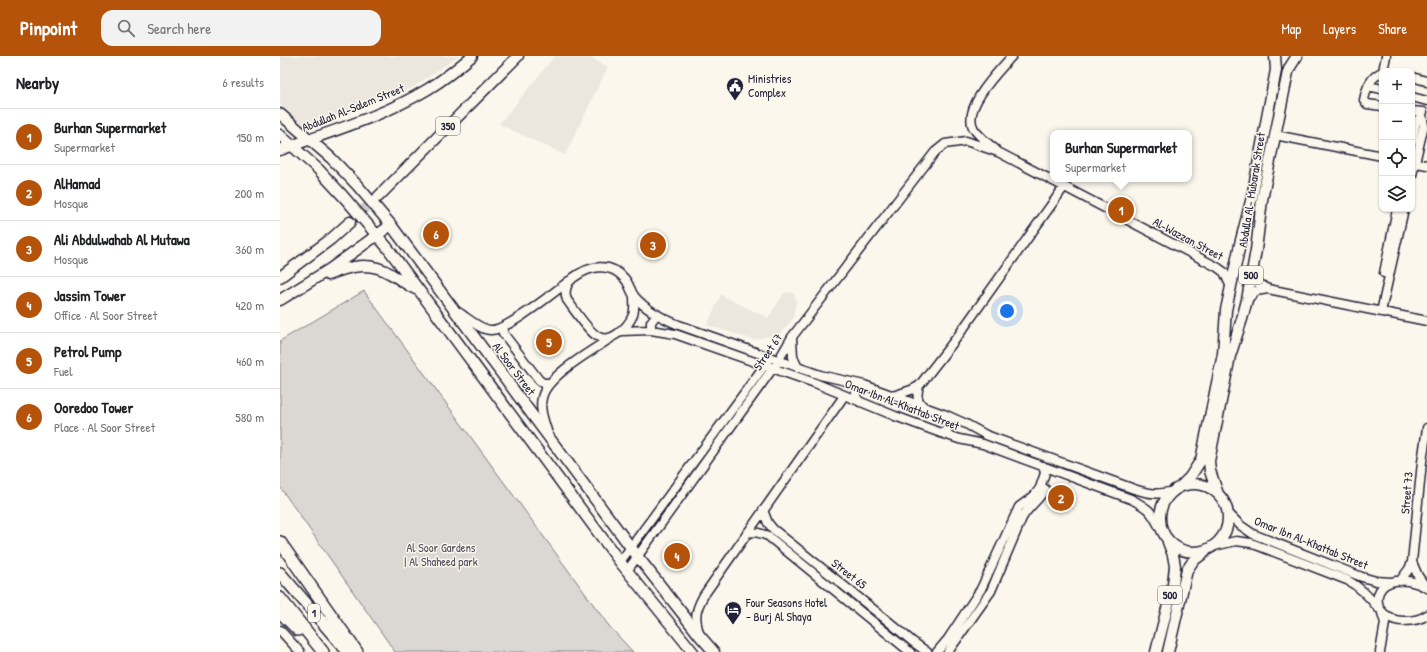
<!DOCTYPE html>
<html lang="en">
<head>
<meta charset="utf-8">
<style>
	body { margin:0; font-family:"Patrick Hand",sans-serif; background:#f2f2f2; color:#202124 }
	.controls { position:absolute; right:12px; top:12px; display:grid; overflow:hidden; border-radius:8px; box-shadow:0 1px 3px #0004 }
	.controls button { width:36px; height:36px; display:grid; place-items:center; padding:0; border:0; border-bottom:1px solid #e0e0e0; background:#fff; color:#202124; font:20px sans-serif }
	.you { position:absolute; left:727px; top:255px; width:14px; height:14px; margin:-10px; border:3px solid #fff; border-radius:50%; background:#1a73e8; box-shadow:0 0 0 6px #1a73e833 }
	.badge { display:grid; place-items:center; width:26px; height:26px; border-radius:50%; background:#b45309; color:#fff; font-size:13px; font-weight:700 }
	.pin { position:absolute; translate:-50% -50%; border:2px solid #fff; box-shadow:0 1px 4px #0006 }
	.popup { position:absolute; left:770px; top:74px; width:142px; height:52px; box-sizing:border-box; display:grid; place-content:center; border-radius:8px; background:#fff; filter:drop-shadow(0 1px 3px #0005); font-size:13px; white-space:nowrap; color:#757577 }
	.popup b { font-size:15px; color:#202124 }
	.popup::after { content:''; position:absolute; left:50%; top:100%; margin-left:-8px; border:8px solid transparent; border-top-color:#fff }
	.list { margin:0; padding:0; list-style:none }
	h2 { display:flex; justify-content:space-between; align-items:center; height:52px; margin:0; padding:0 16px; font-size:17px }
	h2 small { font-size:13px; font-weight:400; color:#757577 }
	.list li { display:grid; grid-template-columns:26px 1fr auto; gap:12px; align-items:center; box-sizing:border-box; height:56px; padding:0 16px; border-top:1px solid #e0e0e0 }
	.list b { display:block; font-size:15px; white-space:nowrap }
	.list p { margin:0; font-size:13px; white-space:nowrap; color:#757577 }
	.list em { font-size:13px; font-style:normal; color:#757577 }
	.icon { flex:none; width:22px; height:22px; fill:none; stroke:currentColor; stroke-width:2; stroke-linecap:round; stroke-linejoin:round }
	.map { position:relative; flex:none; width:1147px; height:596px; overflow:hidden }
	header { display:flex; align-items:center; gap:24px; box-sizing:border-box; height:56px; padding:0 20px; background:#b45309; color:#fff }
	header strong { font-size:19px }
	nav { display:flex; gap:22px; margin-inline-start:auto; font-size:14px }
	.search { width:280px; height:36px; background:#f2f2f2; display:flex; align-items:center; gap:10px; box-sizing:border-box; padding:0 14px; border-radius:12px; color:#757577; font-size:15px }
	main { display:flex }
	aside { flex:1; background:#fff }
	.map>svg:first-child { display:block }
	.built { fill:#ebe7df }
	.green { fill:#dbd8d3; stroke:#7e7d87 }
	.lines { fill:none; stroke-linecap:round; stroke-linejoin:round }
	.major-tunnel { stroke:#d0ccc9; stroke-width:10; stroke-dasharray:10 5; stroke-linecap:butt }
	.minor-casing { stroke:#22223b; stroke-width:11 }
	.major-casing { stroke:#22223b; stroke-width:13 }
	.highway-casing { stroke:#22223b; stroke-width:14 }
	.minor { stroke:#fbf7ec; stroke-width:8 }
	.major { stroke:#fbf7ec; stroke-width:10 }
	.highway { stroke:#fbf7ec; stroke-width:11 }
	.labels { text-anchor:middle; stroke-width:3; stroke-linejoin:round; paint-order:stroke }
	.shield { fill:#fbf7ec; stroke:#636270; stroke-width:1 }
	.shield-label { font-size:11px; font-weight:bold; fill:#22223b }
	.poi-label { font-size:12px; fill:#22223b; stroke:#fbf7ec; text-anchor:start }
	.street-label { font-size:12px; fill:#22223b; stroke:#fbf7ec }
	.park-label { font-size:12px; fill:#505061; stroke:#fbf7ec }
</style>
</head>
<body>
<header>
<strong>Pinpoint</strong>
<div class="search"><svg class="icon" aria-label="search" viewBox="0 0 24 24"><circle cx="10" cy="10" r="6"/><path d="M15 15l6 6"/></svg>Search here</div>
<nav><a>Map</a><a>Layers</a><a>Share</a></nav>
</header>
<main>
<aside>
<h2>Nearby<small>6 results</small></h2>
<ul class="list">
<li><span class="badge">1</span><div><b>Burhan Supermarket</b><p>Supermarket</p></div><em>150 m</em></li>
<li><span class="badge">2</span><div><b>AlHamad</b><p>Mosque</p></div><em>200 m</em></li>
<li><span class="badge">3</span><div><b>Ali Abdulwahab Al Mutawa</b><p>Mosque</p></div><em>360 m</em></li>
<li><span class="badge">4</span><div><b>Jassim Tower</b><p>Office · Al Soor Street</p></div><em>420 m</em></li>
<li><span class="badge">5</span><div><b>Petrol Pump</b><p>Fuel</p></div><em>460 m</em></li>
<li><span class="badge">6</span><div><b>Ooredoo Tower</b><p>Place · Al Soor Street</p></div><em>580 m</em></li>
</ul>
</aside>
<div class="map">
<svg width="1147" height="596" viewBox="0 0 1147 596">
	<rect width="100%" height="100%" fill="#fbf7ec"/>
	<filter id="ink" filterUnits="userSpaceOnUse"><feTurbulence type="fractalNoise" baseFrequency=".025" numOctaves="2"/><feDisplacementMap in="SourceGraphic" scale="8" xChannelSelector="R" yChannelSelector="G"/><feConvolveMatrix kernelMatrix="1 2 1 2 8 2 1 2 1" color-interpolation-filters="sRGB"/></filter>
	<g filter="url(#ink)">
		<path class="built" d="M0 0H179L134 31 34 71 28 70 22 67 0 49Z
			M275 0H308L328 11 285 99 219 68Z
			M505 236 513 237 516 244 513 263 500 277 474 284 427 269 441 239 488 262Z"/>
		<path class="green" d="M84 235 329 570 353 596H115L0 431V285Z"/>
		<g class="lines">
			<path class="major-tunnel" d="M70 166 98 141"/>
			<g class="minor-casing">
				<path id="minor" d="M1103 15 1106 0
					M1102 16C1090 21 1086 33 1084 44L1087 48 1102 50
					M1132 21 1146 25 1147 26
					M1088 30 1102 33
					M1132 41 1147 45
					M1132 55 1143 56
					M995 79 1102 100
					M1132 85 1136 66 1142 59 1144 69 1132 119
					M716 94C709 88 699 81 694 73 681 52 719 15 732 0
					M1132 106 1147 109
					M972 216 978 227 988 233 1147 265
					M1104 217 1117 153
					M354 240C354 246 355 253 353 259 348 271 330 289 317 280 308 275 294 253 287 244 284 236 286 228 293 222 309 210 330 205 345 223 350 229 351 237 355 241 367 255 384 263 399 269L540 319 584 329 666 359 686 368 706 379 854 433C870 438 877 439 894 435
					M967 244 976 235 988 233
					M178 256C188 262 199 273 210 274 226 276 274 236 289 225
					M1101 256 1124 153
					M224 271 223 277 259 324 263 327H269
					M371 274V266L377 258
					M341 275 371 274 395 278 535 327 615 360 661 377 679 383 703 388 851 443C870 453 871 455 881 474
					M512 282 513 301 518 312
					M613 340 631 334 639 330
					M580 346C573 339 575 331 584 329
					M643 350C636 344 637 338 639 330L678 280 784 131
					M661 377C670 375 672 366 666 359
					M268 378C265 367 259 354 262 342 266 320 313 294 331 282
					M483 454 488 467 493 473 608 565 633 586 647 596
					M948 457 960 469 973 478 1082 521 1096 525 1111 526
					M467 477C475 475 480 477 488 480L630 596
					M934 490 956 485 971 487 1067 524C1080 531 1089 540 1098 552
					M340 506 487 306
					M1132 506 1138 520 1145 530
					M347 515 498 305 512 281 655 96 665 88 686 85 718 96 937 211 944 216 951 231
					M1120 525 1129 513 1132 506 1142 406 1147 372
					M1147 532C1137 526 1123 522 1111 526 1094 531 1093 553 1109 561 1113 564 1118 565 1124 565 1132 565 1140 564 1147 559
					M0 574 20 596
					M419 577C414 561 416 553 424 539L564 340
					M657 596 668 583 701 533 739 451 754 440 760 432 765 417 763 410
					M668 596 711 535 742 462C748 451 759 444 765 433
					M1100 596 1105 567 1102 557"/>
			</g>
			<g class="major-casing">
				<path id="major" d="M0 58 51 102 77 129 111 169 358 501 420 580 434 596
					M0 79 38 113 63 140 107 191 340 506 413 596
					M0 94C49 76 102 61 148 33 163 24 178 12 192 0
					M98 141 238 0
					M48 219C69 210 90 205 111 218 120 223 128 230 138 234
					M0 221 51 183 70 166
					M0 244 50 213 111 169
					M880 462a34 34 0 1 1 68 0a34 34 0 1 1-68 0Z
					M900 431 910 421 921 404 943 298 946 254 960 188 972 141 996 14 995 0
					M938 438 930 415 929 405 950 300 962 263 967 244 976 194 982 144 1008 16 1010 11 1017 0
					M876 596 893 529 895 510 893 499 888 486
					M888 596 907 514 913 505 925 496"/>
			</g>
			<g class="highway-casing">
				<path id="highway" d="M0 486 77 596
					M0 517 68 596
					M0 542 43 596
					M0 556 18 574"/>
			</g>
			<use href="#minor" class="minor"/>
			<use href="#major" class="major"/>
			<use href="#highway" class="highway"/>
		</g>
	</g>
	<defs>
		<g id="civic-pin" transform="scale(0.9)"><path d="M0 17L-7.5 6A9.5 9.5 0 1 1 7.5 6Z" fill="#22223b" stroke="#fbf7ec"/><path d="M-.6-6.5H3V-4.5H.6V-3L4-1V1h2V6H-6V1h2V-1L-.6-3ZM-1.2 2.5V6h2.4V2.5Z" fill="#fff"/></g>
		<g id="hotel-pin" transform="scale(0.9)"><path d="M0 17L-7.5 6A9.5 9.5 0 1 1 7.5 6Z" fill="#22223b" stroke="#fbf7ec"/><path d="M-6-4.5h1.5V1H6V5H4.5V3h-9V5H-6ZM-4 0a1.8 1.8 0 1 1 3.6 0ZM.5 0V-2.5h3Q6-2.5 6 0Z" fill="#fff"/></g>
	</defs>
	<g fill-rule="evenodd">
		<use href="#civic-pin" x="455" y="30"/>
		<use href="#hotel-pin" x="453" y="554"/>
	</g>
	<g class="labels">
		<g class="shield">
			<rect x="156" y="61" width="24" height="18" rx="3"/>
			<rect x="959" y="210" width="24" height="18" rx="3"/>
			<rect x="878" y="530" width="24" height="18" rx="3"/>
			<rect x="28" y="548" width="12" height="18" rx="3"/>
		</g>
		<g class="shield-label">
			<text x="168" y="74">350</text>
			<text x="971" y="223">500</text>
			<text x="890" y="543">500</text>
			<text x="34" y="561">1</text>
		</g>
		<g class="poi-label">
			<text x="468" y="27">Ministries<tspan x="468" dy="14">Complex</tspan></text>
			<text x="466" y="551">Four Seasons Hotel<tspan x="466" dy="14">- Burj Al Shaya</tspan></text>
		</g>
		<g class="street-label">
			<text transform="translate(73 52) rotate(-22)" y="4">Abdullah Al-Salem Street</text>
			<text transform="translate(972 134) rotate(-81)" y="4">Abdulla Al- Mubarak Street</text>
			<text transform="translate(908 183) rotate(28)" y="4">Al-Wazzan Street</text>
			<text transform="translate(488 296) rotate(-56)" y="4">Street 67</text>
			<text transform="translate(234 313) rotate(53)" y="4">Al Soor Street</text>
			<text transform="translate(622 349) rotate(21)" y="4">Omar Ibn Al-Khattab Street</text>
			<text transform="translate(1127 437) rotate(-85)" y="4">Street 73</text>
			<text transform="translate(1031 487) rotate(22)" y="4">Omar Ibn Al-Khattab Street</text>
			<text transform="translate(569 518) rotate(38)" y="4">Street 65</text>
		</g>
		<g class="park-label">
			<text x="161" y="496">Al Soor Gardens<tspan x="161" dy="14">| Al Shaheed park</tspan></text>
		</g>
	</g>
</svg>
<div class="controls">
<button>+</button>
<button>−</button>
<button><svg class="icon" aria-label="locate" viewBox="0 0 24 24"><circle cx="12" cy="12" r="6"/><path d="M12 2v4M12 18v4M2 12h4M18 12h4"/></svg></button>
<button><svg class="icon" aria-label="layers" viewBox="0 0 24 24"><path d="M12 4l9 5-9 5-9-5zM3 14l9 5 9-5"/></svg></button>
</div>
<div class="you"></div>
<div class="pin badge" style="left:841px;top:154px">1</div>
<div class="popup"><b>Burhan Supermarket</b>Supermarket</div>
<div class="pin badge" style="left:781px;top:442px">2</div>
<div class="pin badge" style="left:373px;top:189px">3</div>
<div class="pin badge" style="left:397px;top:500px">4</div>
<div class="pin badge" style="left:269px;top:286px">5</div>
<div class="pin badge" style="left:156px;top:178px">6</div>
</div>
</main>
</body>
</html>
